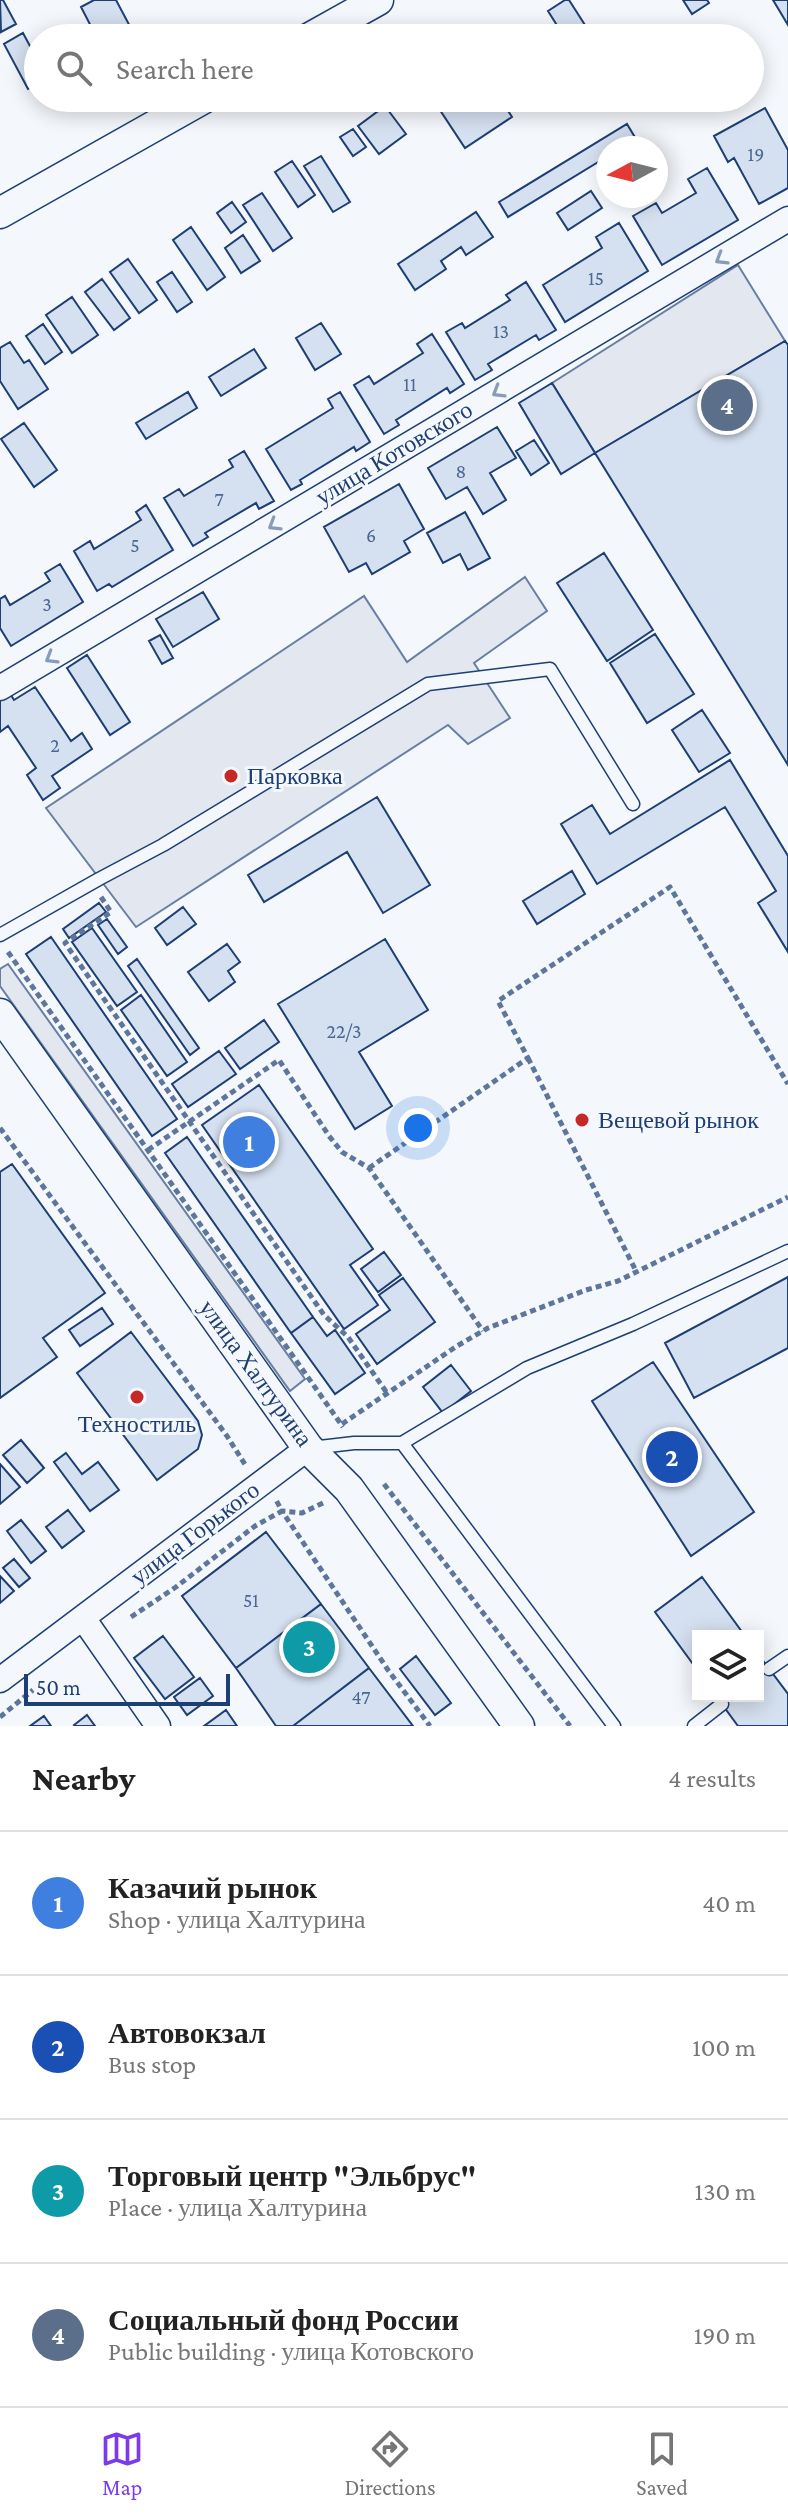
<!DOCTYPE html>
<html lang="en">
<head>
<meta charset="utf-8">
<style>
	body { margin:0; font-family:"Crimson Pro",serif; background:#f2f2f2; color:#222 }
	.controls { position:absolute; right:24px; bottom:24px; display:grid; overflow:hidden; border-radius:0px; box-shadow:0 4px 20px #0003 }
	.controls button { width:72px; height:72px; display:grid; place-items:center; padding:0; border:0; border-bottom:2px solid #e0e0e0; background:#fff; color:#222; font:40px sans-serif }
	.compass { position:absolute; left:596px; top:136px; width:72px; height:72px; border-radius:50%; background:#fff; box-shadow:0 4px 20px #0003; rotate:263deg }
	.scale { position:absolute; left:24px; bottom:20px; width:206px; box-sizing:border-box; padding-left:8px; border:4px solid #1d3f73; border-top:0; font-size:22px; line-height:28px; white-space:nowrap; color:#1d3f73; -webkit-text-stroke:6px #f4f7fb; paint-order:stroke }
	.you { position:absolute; left:418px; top:1128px; width:28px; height:28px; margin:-20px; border:6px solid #fff; border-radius:50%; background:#1a73e8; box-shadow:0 0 0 12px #1a73e833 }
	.badge { display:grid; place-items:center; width:52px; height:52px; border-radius:50%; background:#7c3aed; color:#fff; font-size:26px; font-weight:700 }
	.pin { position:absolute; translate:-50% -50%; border:4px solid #fff; box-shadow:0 2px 8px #0006 }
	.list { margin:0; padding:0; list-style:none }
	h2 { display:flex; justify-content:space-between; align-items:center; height:104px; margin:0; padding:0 32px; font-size:34px }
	h2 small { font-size:26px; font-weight:400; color:#767676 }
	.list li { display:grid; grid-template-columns:52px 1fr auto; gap:24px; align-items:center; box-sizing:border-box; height:144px; padding:0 32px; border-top:2px solid #e0e0e0 }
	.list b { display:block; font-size:30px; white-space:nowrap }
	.list p { margin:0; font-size:26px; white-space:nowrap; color:#767676 }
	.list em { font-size:26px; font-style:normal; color:#767676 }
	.icon { flex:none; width:44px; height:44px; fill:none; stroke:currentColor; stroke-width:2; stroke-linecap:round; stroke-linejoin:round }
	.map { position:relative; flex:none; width:788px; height:1726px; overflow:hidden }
	.search { position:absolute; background:#fff; box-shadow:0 4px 20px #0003; left:24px; right:24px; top:24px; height:88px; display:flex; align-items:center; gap:20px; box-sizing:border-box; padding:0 28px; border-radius:44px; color:#767676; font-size:30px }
	.sheet { height:680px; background:#fff }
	nav { display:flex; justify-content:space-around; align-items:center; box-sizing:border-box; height:112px; border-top:2px solid #e0e0e0; background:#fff; font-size:22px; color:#767676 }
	nav a { display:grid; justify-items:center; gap:4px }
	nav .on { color:#7c3aed }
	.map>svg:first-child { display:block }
	.parking { fill:#e3e8f0; stroke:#687fa3; stroke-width:2 }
	.building { fill:#d5e0f0; stroke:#1d3f73; stroke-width:2 }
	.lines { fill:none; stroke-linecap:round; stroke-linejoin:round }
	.service-casing { stroke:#1d3f73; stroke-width:15 }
	.minor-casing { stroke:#1d3f73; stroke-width:27 }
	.tertiary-casing { stroke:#1d3f73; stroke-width:33 }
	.path { stroke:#5e769c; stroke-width:5; stroke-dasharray:6 4; stroke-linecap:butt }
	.service { stroke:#f4f7fb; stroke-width:12 }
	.minor { stroke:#f4f7fb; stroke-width:24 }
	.tertiary { stroke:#f4f7fb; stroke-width:30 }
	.oneway { stroke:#889bb7 }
	.poi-dot { fill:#c62828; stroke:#f4f7fb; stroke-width:3 }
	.labels { text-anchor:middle; stroke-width:6; stroke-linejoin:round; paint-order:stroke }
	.number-label { font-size:20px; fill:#4b6792 }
	.street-label { font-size:24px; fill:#1d3f73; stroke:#f4f7fb }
	.poi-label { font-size:24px; fill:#1d3f73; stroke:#f4f7fb; text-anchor:start }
</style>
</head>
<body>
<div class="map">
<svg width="788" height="1726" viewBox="0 0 788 1726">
	<rect width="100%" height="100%" fill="#f4f7fb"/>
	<path class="parking" d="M738 265 785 341 595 453 552 383Z
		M525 577 547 611 474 663 510 718 468 744 448 725 136 927 46 808 364 596 407 662Z
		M8 964 305 1379 290 1391 0 986V969Z"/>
	<path class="building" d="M0 0H3L16 24 1 32Z
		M94 0H116L133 32 122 38H97L81 7Z
		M565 0H569L592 36 589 38H565L548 11Z
		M683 0H707L709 3 692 14Z
		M773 0H788V25Z
		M23 33 38 61V84L28 89 4 44Z
		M432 98H500L512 117 465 148Z
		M385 106 406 134 379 154 358 126Z
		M765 108 788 150V188L759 204 734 158 728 162 714 136Z
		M627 124 636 139 622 148H608V156L508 217 499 202Z
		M353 129 366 147 353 156 340 137Z
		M321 156 350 202 333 212 304 166Z
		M292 161 315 195 298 207 275 172Z
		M707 168 738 220 662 265 633 216 656 203 662 213 696 193 688 179Z
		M591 191 602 208 568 230 557 213Z
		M262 193 292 238 273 251 243 205Z
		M232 202 246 222 231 233 217 213Z
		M476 212 493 237 466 255 461 247 441 261 446 269 415 290 398 264Z
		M619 223 648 271 565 322 543 285 602 248 596 237Z
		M191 227 225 277 207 290 173 240Z
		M243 235 260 261 241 273 225 248Z
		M128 259 157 300 139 313 110 272Z
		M172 272 192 302 177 312 157 282Z
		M102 279 130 318 114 330 85 292Z
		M526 282 556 330 539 340 536 335 488 364 492 370 475 380 446 332 462 323 465 328 510 300 506 295Z
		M72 297 98 335 72 353 46 315Z
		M321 323 341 354 315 370 296 338Z
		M43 324 62 352 45 364 26 336Z
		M432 334 464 384 450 393 447 388 396 420 399 425 384 434 354 385 369 376 374 384 423 353 417 344Z
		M785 341 788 345V765L595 453Z
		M10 342 24 363 29 360 48 389 18 409 0 381V348Z
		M254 349 266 368 221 396 209 377Z
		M552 383 595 453 561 474 519 403Z
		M188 392 197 408 146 439 136 423Z
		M340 392 370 442 356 451 354 447 300 480 302 484 291 490 266 449 333 408 328 399Z
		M24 423 57 470 34 487 1 439Z
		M497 427 516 458 490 473 506 500 483 514 467 487 446 499 428 468Z
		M534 440 549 463 531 475 516 451Z
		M244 451 274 501 259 509 256 503 205 533 208 537 193 546 164 498 179 489 184 496 233 467 229 460Z
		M399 484 424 529 404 541 410 552 372 574 366 563 349 572 324 527Z
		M146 505 173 550 112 587 109 584 97 591 74 551 90 541 94 549 141 520 136 512Z
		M465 512 490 558 468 570 460 554 443 563 427 533Z
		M604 553 653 630 607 661 557 583Z
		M60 564 83 602 11 646 0 628V599L5 596 10 605 50 581 45 573Z
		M203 592 219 619 173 647 156 619Z
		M655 634 694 694 647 723 610 663Z
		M160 635 173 658 162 664 149 641Z
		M87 655 130 722 110 735 67 668Z
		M35 687 71 741 82 733 92 749 52 776 60 788 43 800 27 775 36 768 8 726 0 732V698L9 692 14 700Z
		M702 710 730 753 699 772 672 730Z
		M730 760 788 856V952L758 903 776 891 725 807 597 884 561 824 592 805 610 834Z
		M377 797 430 885 383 913 347 852 264 902 248 875Z
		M572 871 585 894 537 924 523 901Z
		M99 903 106 912 69 938 63 929Z
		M183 907 196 924 167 945 155 928Z
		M107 919 127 947 118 954 98 925Z
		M92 928 137 992 117 1006 72 942Z
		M51 937 177 1119 152 1136 26 954Z
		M385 939 428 1010 359 1052 392 1106 355 1129 278 1004Z
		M227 944 240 962 228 971 235 982 209 1001 188 972Z
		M137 959 199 1048 190 1055 128 966Z
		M141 995 187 1062 167 1076 121 1010Z
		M264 1020 279 1042 240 1069 225 1048Z
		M219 1051 236 1074 188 1107 172 1084Z
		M259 1085 373 1249 350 1265 378 1305 344 1329 202 1125Z
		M187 1137 313 1317 291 1333 165 1153Z
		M12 1164 105 1293 43 1338 57 1357 0 1398V1172Z
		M384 1252 401 1275 378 1292 361 1269Z
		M788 1277V1348L694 1398 665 1343Z
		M403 1278 435 1322 377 1364 356 1334 390 1310 379 1295Z
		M102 1308 113 1324 80 1346 69 1330Z
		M313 1317 327 1336 335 1330 365 1373 335 1394 291 1333Z
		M131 1332 198 1421 202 1435 198 1449 157 1480 77 1373Z
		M653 1362 754 1512 691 1556 592 1401Z
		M451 1365 471 1391 443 1413 423 1387Z
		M21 1440 44 1468 27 1483 3 1455Z
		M66 1453 82 1474 98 1462 119 1490 90 1511 54 1462Z
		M0 1464 20 1487 0 1504Z
		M68 1510 84 1531 62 1548 46 1527Z
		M21 1520 46 1551 31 1563 7 1531Z
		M266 1532 321 1604 236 1668 182 1596Z
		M14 1559 30 1578 19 1587 3 1568Z
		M0 1576 14 1591 0 1603Z
		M702 1577 745 1636H698V1671L655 1612Z
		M321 1604 369 1668 293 1726H276L236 1668Z
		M163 1636 194 1677 165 1699 134 1658Z
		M758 1654 788 1694V1726H738L716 1696H758Z
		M416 1656 451 1703 435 1715 400 1669Z
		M369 1668 413 1726H293Z
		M200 1678 213 1696 187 1715 174 1697Z
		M226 1710 237 1726H204Z
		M87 1715 95 1726H75L74 1725Z
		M44 1716 51 1726H30Z"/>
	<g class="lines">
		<g class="service-casing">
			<path id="service" d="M0 935 99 879 163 845 428 684 550 669 633 804
				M402 1443 527 1368 633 1324 788 1251
				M311 1448 354 1443H402L614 1726
				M769 1669 788 1656
				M694 1726 722 1704"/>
		</g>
		<g class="minor-casing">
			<path id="minor" d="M0 688 788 219
				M83 1618 158 1726
				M0 1680 308 1448"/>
		</g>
		<g class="tertiary-casing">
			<path id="tertiary" d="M310 38 378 0
				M0 213 204 98
				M0 1014 308 1448 349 1489 519 1726"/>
		</g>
		<path class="path" d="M101 897 111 912 65 943 324 1315 348 1337 387 1393
			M8 952 343 1427
			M528 1058 636 1271
			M0 1128 227 1436 246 1466
			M148 1150 279 1060 329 1136 342 1152 369 1168 483 1331
			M369 1168 528 1058 498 1001 670 887 788 1084
			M342 1424 457 1346 488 1328 586 1290 618 1281 788 1197
			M384 1484 570 1726
			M323 1503 302 1513 282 1511 388 1670 430 1726
			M131 1617 176 1587 255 1526 282 1511 276 1500
			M0 1717 33 1690"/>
		<use href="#service" class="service"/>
		<use href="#minor" class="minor"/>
		<use href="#tertiary" class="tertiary"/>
	</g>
	<defs><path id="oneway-chevron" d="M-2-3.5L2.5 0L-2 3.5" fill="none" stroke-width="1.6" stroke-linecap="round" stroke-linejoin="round" transform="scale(2)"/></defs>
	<g class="oneway">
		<use href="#oneway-chevron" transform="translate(721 259) rotate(149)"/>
		<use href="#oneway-chevron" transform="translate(498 392) rotate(149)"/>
		<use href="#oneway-chevron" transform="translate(274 525) rotate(149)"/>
		<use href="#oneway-chevron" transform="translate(51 658) rotate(149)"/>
	</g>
	<g class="poi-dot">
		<circle cx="231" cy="776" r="8"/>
		<circle cx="582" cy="1120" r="8"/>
		<circle cx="137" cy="1397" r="8"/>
	</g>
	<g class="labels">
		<g class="number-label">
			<text x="756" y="161">19</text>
			<text x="596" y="285">15</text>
			<text x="501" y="338">13</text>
			<text x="410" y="391">11</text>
			<text x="461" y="478">8</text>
			<text x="219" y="506">7</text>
			<text x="371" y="542">6</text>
			<text x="135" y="552">5</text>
			<text x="47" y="611">3</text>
			<text x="55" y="752">2</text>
			<text x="344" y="1038">22/3</text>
			<text x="251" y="1607">51</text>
			<text x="361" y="1704">47</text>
		</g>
		<g class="street-label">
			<text transform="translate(394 453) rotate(-31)" y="8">улица Котовского</text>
			<text transform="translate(256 1373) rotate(54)" y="8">улица Халтурина</text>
			<text transform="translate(195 1533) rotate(-37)" y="8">улица Горького</text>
		</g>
		<g class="poi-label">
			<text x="247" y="784">Парковка</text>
			<text x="598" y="1128">Вещевой рынок</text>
			<text x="137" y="1432" text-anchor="middle">Техностиль</text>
		</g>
	</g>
</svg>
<div class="controls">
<button><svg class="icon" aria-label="layers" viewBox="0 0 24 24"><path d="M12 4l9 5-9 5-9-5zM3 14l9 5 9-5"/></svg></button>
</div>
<svg class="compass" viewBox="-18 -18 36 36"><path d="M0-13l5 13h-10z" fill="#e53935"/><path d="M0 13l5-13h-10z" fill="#767676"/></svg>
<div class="scale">50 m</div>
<div class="you"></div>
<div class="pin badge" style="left:249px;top:1142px;background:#3f7fe0">1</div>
<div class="pin badge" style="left:672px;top:1457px;background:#1a4fb4">2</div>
<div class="pin badge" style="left:309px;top:1647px;background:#0f9aa8">3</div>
<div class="pin badge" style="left:727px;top:405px;background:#5c6f8a">4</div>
<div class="search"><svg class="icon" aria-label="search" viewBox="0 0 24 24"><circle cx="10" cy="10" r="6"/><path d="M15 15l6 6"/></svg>Search here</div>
</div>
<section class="sheet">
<h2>Nearby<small>4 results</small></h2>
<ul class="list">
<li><span class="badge" style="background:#3f7fe0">1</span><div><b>Казачий рынок</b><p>Shop · улица Халтурина</p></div><em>40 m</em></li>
<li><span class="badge" style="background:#1a4fb4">2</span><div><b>Автовокзал</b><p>Bus stop</p></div><em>100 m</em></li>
<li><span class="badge" style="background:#0f9aa8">3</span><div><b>Торговый центр &quot;Эльбрус&quot;</b><p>Place · улица Халтурина</p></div><em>130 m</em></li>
<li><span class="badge" style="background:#5c6f8a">4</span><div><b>Социальный фонд России</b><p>Public building · улица Котовского</p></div><em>190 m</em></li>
</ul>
</section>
<nav>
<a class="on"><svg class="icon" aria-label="map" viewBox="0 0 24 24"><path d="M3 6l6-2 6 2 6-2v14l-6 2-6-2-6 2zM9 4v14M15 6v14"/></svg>Map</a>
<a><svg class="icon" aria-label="directions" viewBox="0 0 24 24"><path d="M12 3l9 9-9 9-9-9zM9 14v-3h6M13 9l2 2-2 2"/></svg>Directions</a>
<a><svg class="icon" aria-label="saved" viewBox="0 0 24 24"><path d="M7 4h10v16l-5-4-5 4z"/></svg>Saved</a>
</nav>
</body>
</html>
